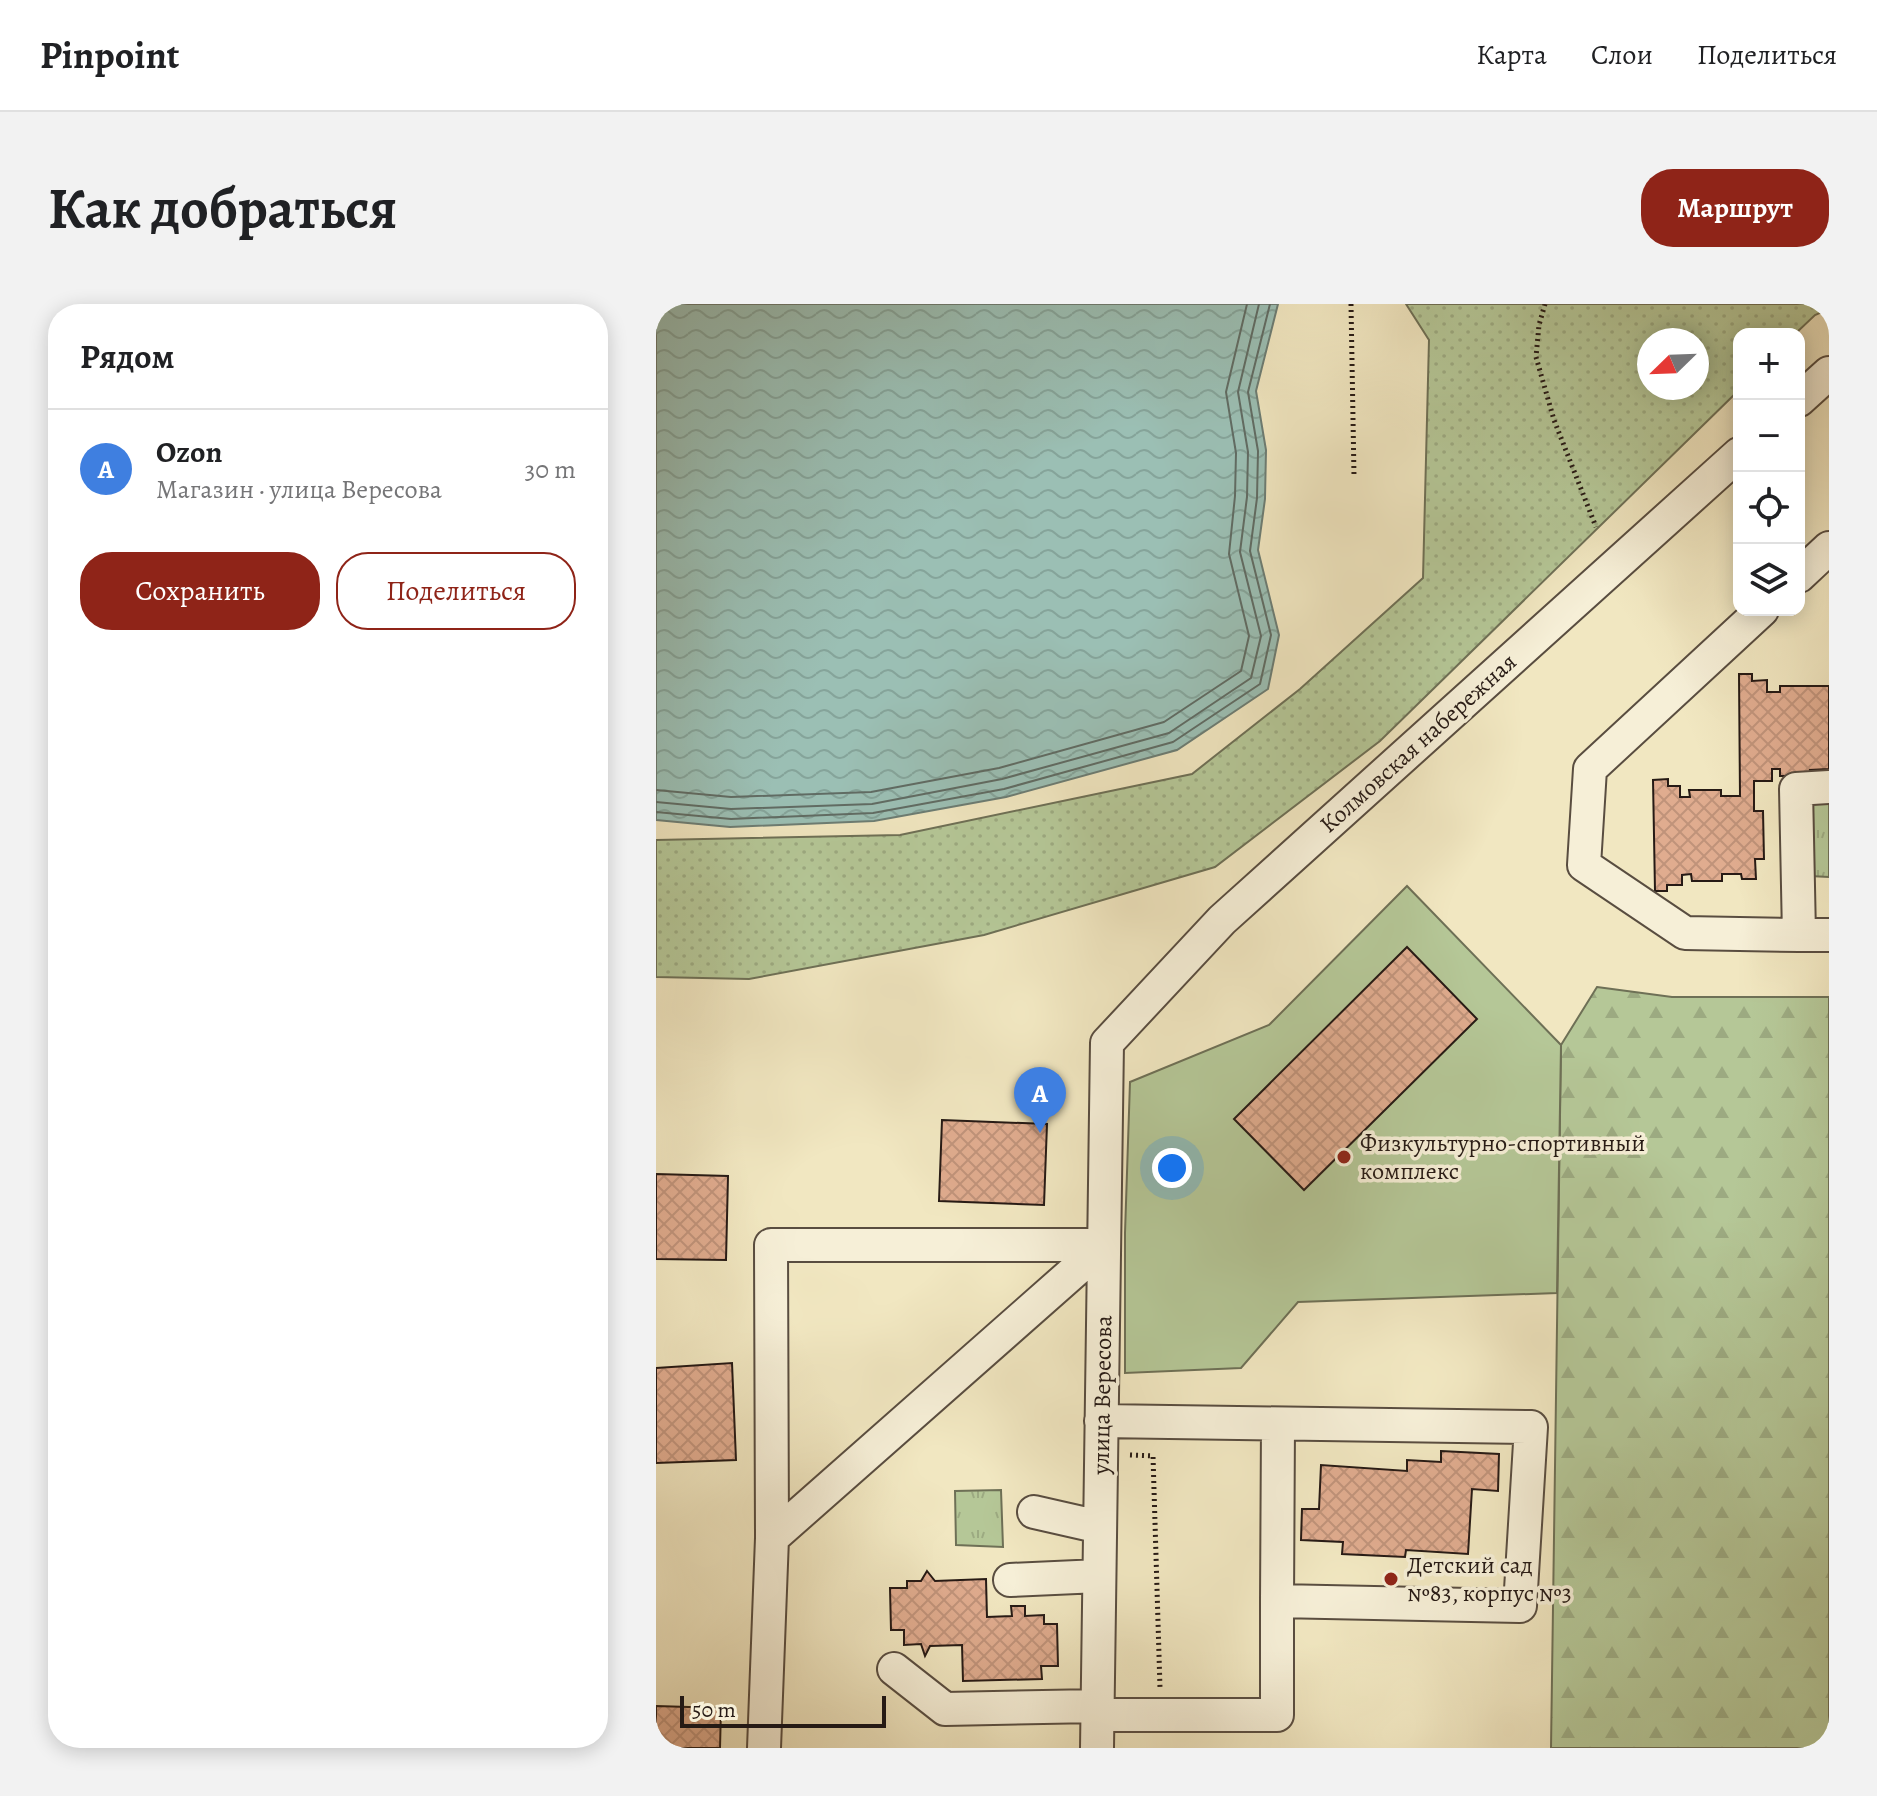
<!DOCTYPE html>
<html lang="ru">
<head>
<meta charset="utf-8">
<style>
	body { margin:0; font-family:Alegreya,serif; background:#f2f2f2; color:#202124 }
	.controls { position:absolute; right:24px; top:24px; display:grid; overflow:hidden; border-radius:16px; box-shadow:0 4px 20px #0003 }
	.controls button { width:72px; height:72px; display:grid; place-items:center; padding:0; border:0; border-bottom:2px solid #e0e0e0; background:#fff; color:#202124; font:40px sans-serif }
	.compass { position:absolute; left:981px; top:24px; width:72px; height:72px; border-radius:50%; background:#fff; box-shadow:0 4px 20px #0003; rotate:247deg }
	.scale { position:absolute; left:24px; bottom:20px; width:206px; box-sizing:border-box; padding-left:8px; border:4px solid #261a15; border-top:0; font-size:22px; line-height:28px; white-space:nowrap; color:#261a15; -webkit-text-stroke:6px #f6efd7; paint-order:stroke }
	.you { position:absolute; left:516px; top:864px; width:28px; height:28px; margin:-20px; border:6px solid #fff; border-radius:50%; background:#1a73e8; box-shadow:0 0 0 12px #1a73e833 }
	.badge { display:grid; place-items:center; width:52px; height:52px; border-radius:50%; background:#8f2418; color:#fff; font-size:26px; font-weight:700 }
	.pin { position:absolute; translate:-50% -66px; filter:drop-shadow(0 2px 4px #0008) }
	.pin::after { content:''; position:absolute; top:42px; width:28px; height:24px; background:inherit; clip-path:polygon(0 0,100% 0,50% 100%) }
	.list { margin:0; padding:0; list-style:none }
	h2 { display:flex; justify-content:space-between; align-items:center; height:104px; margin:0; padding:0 32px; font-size:34px }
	h2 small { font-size:26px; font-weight:400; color:#757577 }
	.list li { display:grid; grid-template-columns:52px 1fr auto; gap:24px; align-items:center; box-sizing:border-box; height:120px; padding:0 32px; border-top:2px solid #e0e0e0 }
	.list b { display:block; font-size:30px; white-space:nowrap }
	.list p { margin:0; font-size:26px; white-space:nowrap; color:#757577 }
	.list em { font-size:26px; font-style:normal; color:#757577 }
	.actions { display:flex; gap:16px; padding:24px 32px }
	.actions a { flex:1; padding:18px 0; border:2px solid #8f2418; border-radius:32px; text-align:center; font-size:28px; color:#8f2418 }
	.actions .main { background:#8f2418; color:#fff }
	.icon { flex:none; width:44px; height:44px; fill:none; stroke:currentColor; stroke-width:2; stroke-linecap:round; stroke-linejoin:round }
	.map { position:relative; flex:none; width:1173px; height:1444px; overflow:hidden; border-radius:32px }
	header { display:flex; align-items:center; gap:48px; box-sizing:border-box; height:112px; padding:0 40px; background:#fff; border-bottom:2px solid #e0e0e0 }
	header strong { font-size:38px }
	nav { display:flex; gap:44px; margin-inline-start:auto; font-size:28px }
	.intro { display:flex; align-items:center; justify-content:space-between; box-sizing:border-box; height:192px; padding:0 48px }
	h1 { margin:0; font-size:56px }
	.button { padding:20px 36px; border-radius:32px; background:#8f2418; color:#fff; font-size:28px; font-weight:700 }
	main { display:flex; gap:48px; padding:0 48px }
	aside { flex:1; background:#fff; border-radius:32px; box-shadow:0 4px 20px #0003 }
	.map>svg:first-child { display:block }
	.grass { fill:url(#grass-dots); stroke:#6e7056; stroke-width:2; fill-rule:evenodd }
	.forest { fill:url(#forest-firs); stroke:#6e7056; stroke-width:2 }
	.park { fill:url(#park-tufts); stroke:#6e7056; stroke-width:2 }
	.pitch { fill:#b5c797; stroke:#6e7056; stroke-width:2 }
	.water { fill:url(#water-waves); stroke:#6c7d74; stroke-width:2 }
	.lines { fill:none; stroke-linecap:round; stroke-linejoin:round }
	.shore { stroke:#606c64; stroke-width:2 }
	.building { fill:url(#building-cross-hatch); stroke:#261a15; stroke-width:2 }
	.minor-casing { stroke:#594d40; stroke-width:36 }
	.path { stroke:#261a15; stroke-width:5; stroke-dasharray:2 4; stroke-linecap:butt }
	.minor { stroke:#f6efd7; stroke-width:32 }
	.poi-dot { fill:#8f2418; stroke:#f6efd7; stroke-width:3 }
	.labels { text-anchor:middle; stroke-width:7; stroke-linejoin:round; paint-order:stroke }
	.street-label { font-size:24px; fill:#261a15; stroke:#f6efd7 }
	.poi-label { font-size:24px; fill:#261a15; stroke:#f6efd7; text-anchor:start }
</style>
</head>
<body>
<header>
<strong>Pinpoint</strong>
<nav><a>Карта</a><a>Слои</a><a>Поделиться</a></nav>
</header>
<div class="intro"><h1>Как добраться</h1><a class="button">Маршрут</a></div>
<main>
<aside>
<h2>Рядом<small></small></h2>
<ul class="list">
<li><span class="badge" style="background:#3f7fe0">A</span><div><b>Ozon</b><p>Магазин · улица Вересова</p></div><em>30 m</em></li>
</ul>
<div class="actions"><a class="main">Сохранить</a><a>Поделиться</a></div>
</aside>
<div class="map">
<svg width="1173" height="1444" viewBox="0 0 1173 1444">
	<defs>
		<pattern id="grass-dots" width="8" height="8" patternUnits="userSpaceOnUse" patternTransform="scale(2)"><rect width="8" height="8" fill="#b5c797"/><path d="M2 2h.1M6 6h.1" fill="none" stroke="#9caa81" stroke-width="1.8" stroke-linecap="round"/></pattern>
		<pattern id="forest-firs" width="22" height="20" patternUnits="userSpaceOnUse" patternTransform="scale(2)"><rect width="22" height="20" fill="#b5c797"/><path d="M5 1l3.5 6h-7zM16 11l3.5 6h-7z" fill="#9caa81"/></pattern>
		<pattern id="park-tufts" width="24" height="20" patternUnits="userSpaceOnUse" patternTransform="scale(2)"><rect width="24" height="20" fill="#b5c797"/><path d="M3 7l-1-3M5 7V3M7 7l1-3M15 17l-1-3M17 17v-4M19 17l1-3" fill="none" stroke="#9caa81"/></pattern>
		<pattern id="water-waves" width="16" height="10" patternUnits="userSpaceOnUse" patternTransform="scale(2)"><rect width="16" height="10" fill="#9bbfb4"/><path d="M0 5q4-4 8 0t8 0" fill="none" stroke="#85a49a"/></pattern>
		<pattern id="building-cross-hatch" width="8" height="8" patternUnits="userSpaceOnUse" patternTransform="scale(2)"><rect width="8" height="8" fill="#e0ac8f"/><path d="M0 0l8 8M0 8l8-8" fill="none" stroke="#c0937a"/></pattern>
	</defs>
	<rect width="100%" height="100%" fill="#f1e7c1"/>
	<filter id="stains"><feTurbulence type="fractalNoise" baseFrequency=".0025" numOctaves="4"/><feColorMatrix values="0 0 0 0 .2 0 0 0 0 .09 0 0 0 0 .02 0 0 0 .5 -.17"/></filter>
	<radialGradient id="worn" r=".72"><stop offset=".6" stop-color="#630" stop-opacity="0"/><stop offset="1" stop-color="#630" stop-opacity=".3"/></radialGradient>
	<path class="grass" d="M750 0H1173V5L1159 11 1139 30H1083V86L724 437 559 563 328 631 93 675 0 673V536L244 531 536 470 644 385 767 274 773 36ZM993 36H1041V84H993Z"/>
	<path class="forest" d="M941 683 1016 693H1173V1444H895L905 741Z"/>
	<path class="park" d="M1154 480H1173V573L1154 572Z
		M345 1186 347 1243 300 1241 299 1187Z"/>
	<path class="pitch" d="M751 582 905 741 901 989 642 998 585 1064 469 1069V929L474 778 613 721Z"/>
	<path class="water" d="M0 0H622L600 87 610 146 609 195 602 246 623 331 612 385 521 446 350 493 218 517 74 523 0 516Z"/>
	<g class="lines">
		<path class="shore" d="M0 486 75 493 215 488 343 464 508 418 585 367 593 332 573 250 579 192 580 149 570 88 591 0
			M0 498 75 505 216 500 346 475 513 429 595 374 605 332 584 248 591 193 592 148 582 88 603 0
			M0 508 75 515 217 509 348 485 517 438 604 380 615 331 594 247 601 194 602 147 592 88 614 0"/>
	</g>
	<path class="building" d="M1083 370H1096V377L1111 376V388H1124V382H1173V465L1154 466 1155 472H1124V465H1116V477H1098V507H1107L1108 555H1099L1100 575H1086L1085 570H1066V577H1036L1035 570 1026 571V581H1011V587H999L997 476 1012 475V482H1024V493H1034L1033 486H1065V492H1084Z
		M751 643 821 715 648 886 578 815Z
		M286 816 391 820 388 901 283 897Z
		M0 870 72 872 70 956 0 955Z
		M76 1059 80 1156 0 1159V1064Z
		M785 1147 843 1150 842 1187 816 1185 812 1250 750 1246 749 1253 686 1250 687 1238 645 1236 646 1205H663L665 1161 751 1167V1156L785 1158Z
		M271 1267 279 1277 330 1275 331 1313 356 1312 355 1302H369V1312L388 1311V1320H401L402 1362H385L386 1375 307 1377 306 1341 274 1342 269 1352 265 1340 248 1341V1326H235L234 1284H251V1277H265Z
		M0 1402 65 1404 64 1444H0Z"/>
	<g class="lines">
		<g class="minor-casing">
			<path id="minor" d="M1143 96 1173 69
				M1143 272 1173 244
				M1106 306 934 465 928 561 1029 629 1143 631 1140 485 1173 483
				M1143 631H1173
				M378 1208 444 1223
				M116 1234 448 941
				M354 1276 443 1272
				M621 1297 622 1120
				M238 1365 289 1405 441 1402
				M441 1411H621V1297L864 1302 875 1123 445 1117
				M108 1444 116 1234 115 941H448
				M441 1444 451 739 566 616 1083 150"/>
		</g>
		<path class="path" d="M695 0 698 172
			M889 0 883 21 880 53 898 116 940 223
			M474 1151 497 1152 504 1384"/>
		<use href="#minor" class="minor"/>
	</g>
	<g class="poi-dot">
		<circle cx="688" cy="853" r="8"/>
		<circle cx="735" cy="1275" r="8"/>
	</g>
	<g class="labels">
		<g class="street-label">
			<text transform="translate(762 439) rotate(-42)" y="8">Колмовская набережная</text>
			<text transform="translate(446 1091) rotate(-89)" y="8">улица Вересова</text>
		</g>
		<g class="poi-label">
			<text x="704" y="847">Физкультурно-спортивный<tspan x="704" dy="28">комплекс</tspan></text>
			<text x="751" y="1269">Детский сад<tspan x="751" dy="28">№83, корпус №3</tspan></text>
		</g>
	</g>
	<rect width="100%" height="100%" filter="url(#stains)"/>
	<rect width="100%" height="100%" fill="url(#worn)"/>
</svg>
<div class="controls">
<button>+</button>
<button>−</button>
<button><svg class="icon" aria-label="locate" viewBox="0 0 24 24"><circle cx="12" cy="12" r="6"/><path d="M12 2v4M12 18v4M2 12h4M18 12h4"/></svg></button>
<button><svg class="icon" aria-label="layers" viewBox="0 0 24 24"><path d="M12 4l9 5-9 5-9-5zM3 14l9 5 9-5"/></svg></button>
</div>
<svg class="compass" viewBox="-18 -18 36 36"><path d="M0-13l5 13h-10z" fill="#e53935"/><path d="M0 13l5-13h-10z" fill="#757577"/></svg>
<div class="scale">50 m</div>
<div class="you"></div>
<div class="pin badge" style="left:384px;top:829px;background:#3f7fe0">A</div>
</div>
</main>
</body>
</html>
